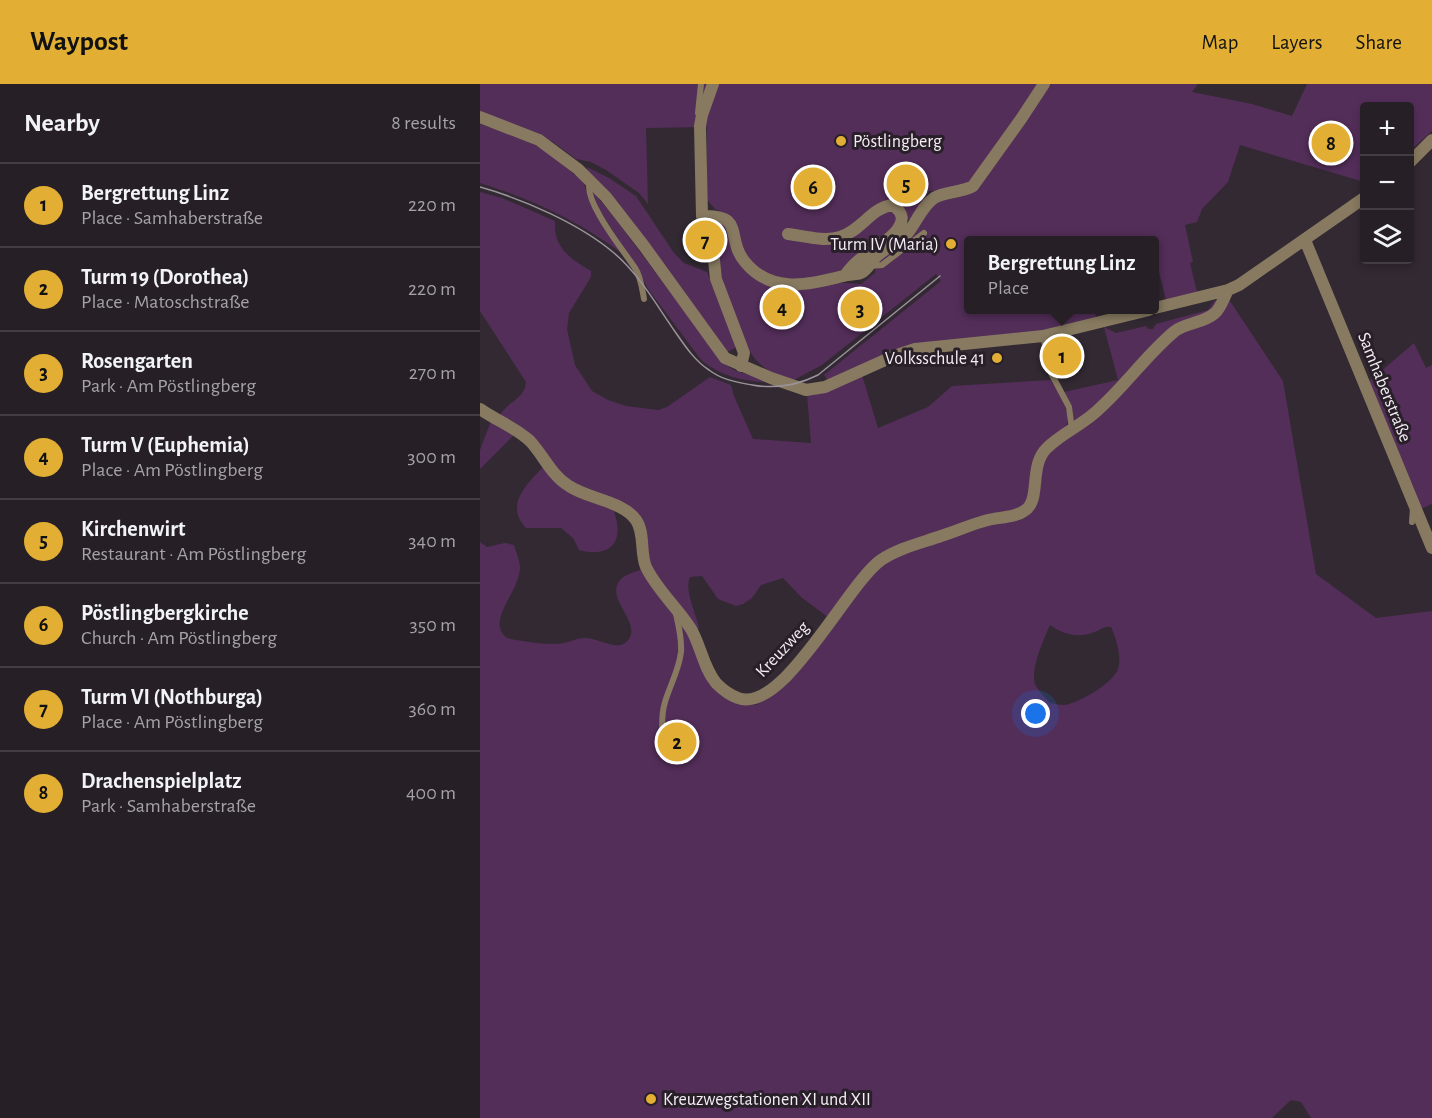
<!DOCTYPE html>
<html lang="en">
<head>
<meta charset="utf-8">
<style>
	body { margin:0; font-family:"Alegreya Sans",sans-serif; background:#322c32; color:#f1f3f6 }
	.controls { position:absolute; right:18px; top:18px; display:grid; overflow:hidden; border-radius:6px; box-shadow:0 3px 9px #0003 }
	.controls button { width:54px; height:54px; display:grid; place-items:center; padding:0; border:0; border-bottom:2px solid #423d43; background:#261f26; color:#f1f3f6; font:30px sans-serif }
	.you { position:absolute; left:556px; top:630px; width:21px; height:21px; margin:-15px; border:4px solid #fff; border-radius:50%; background:#1a73e8; box-shadow:0 0 0 9px #1a73e833 }
	.badge { display:grid; place-items:center; width:39px; height:39px; border-radius:50%; background:#e2af34; color:#111; font-size:20px; font-weight:700 }
	.pin { position:absolute; translate:-50% -50%; border:3px solid #fff; box-shadow:0 2px 6px #0006 }
	.popup { position:absolute; left:484px; top:152px; width:195px; height:78px; box-sizing:border-box; display:grid; place-content:center; border-radius:6px; background:#261f26; filter:drop-shadow(0 2px 4px #0005); font-size:20px; white-space:nowrap; color:#a4a2a7 }
	.popup b { font-size:22px; color:#f1f3f6 }
	.popup::after { content:''; position:absolute; left:50%; top:100%; margin-left:-12px; border:12px solid transparent; border-top-color:#261f26 }
	.list { margin:0; padding:0; list-style:none }
	h2 { display:flex; justify-content:space-between; align-items:center; height:78px; margin:0; padding:0 24px; font-size:26px }
	h2 small { font-size:20px; font-weight:400; color:#a4a2a7 }
	.list li { display:grid; grid-template-columns:39px 1fr auto; gap:18px; align-items:center; box-sizing:border-box; height:84px; padding:0 24px; border-top:2px solid #423d43 }
	.list b { display:block; font-size:22px; white-space:nowrap }
	.list p { margin:0; font-size:20px; white-space:nowrap; color:#a4a2a7 }
	.list em { font-size:20px; font-style:normal; color:#a4a2a7 }
	.icon { flex:none; width:33px; height:33px; fill:none; stroke:currentColor; stroke-width:2; stroke-linecap:round; stroke-linejoin:round }
	.map { position:relative; flex:none; width:952px; height:1034px; overflow:hidden }
	header { display:flex; align-items:center; gap:36px; box-sizing:border-box; height:84px; padding:0 30px; background:#e2af34; color:#111 }
	header strong { font-size:28px }
	nav { display:flex; gap:33px; margin-inline-start:auto; font-size:21px }
	main { display:flex }
	aside { flex:1; background:#261f26 }
	.map>svg:first-child { display:block }
	.green { fill:#532e59; fill-rule:evenodd }
	.lines { fill:none; stroke-linecap:round; stroke-linejoin:round }
	.service { stroke:#877a60; stroke-width:6 }
	.minor { stroke:#877a60; stroke-width:12 }
	.tram { stroke:#9b939c; stroke-width:1.5 }
	.poi-dot { fill:#e2af34; stroke:#281f29; stroke-width:2 }
	.labels { text-anchor:middle; stroke-width:6; stroke-linejoin:round; paint-order:stroke }
	.poi-label { font-size:18px; fill:#f3edf4; stroke:#281f29; text-anchor:start }
	.street-label { font-size:18px; fill:#f3edf4; stroke:#281f29 }
</style>
</head>
<body>
<header>
<strong>Waypost</strong>
<nav><a>Map</a><a>Layers</a><a>Share</a></nav>
</header>
<main>
<aside>
<h2>Nearby<small>8 results</small></h2>
<ul class="list">
<li><span class="badge">1</span><div><b>Bergrettung Linz</b><p>Place · Samhaberstraße</p></div><em>220 m</em></li>
<li><span class="badge">2</span><div><b>Turm 19 (Dorothea)</b><p>Place · Matoschstraße</p></div><em>220 m</em></li>
<li><span class="badge">3</span><div><b>Rosengarten</b><p>Park · Am Pöstlingberg</p></div><em>270 m</em></li>
<li><span class="badge">4</span><div><b>Turm V (Euphemia)</b><p>Place · Am Pöstlingberg</p></div><em>300 m</em></li>
<li><span class="badge">5</span><div><b>Kirchenwirt</b><p>Restaurant · Am Pöstlingberg</p></div><em>340 m</em></li>
<li><span class="badge">6</span><div><b>Pöstlingbergkirche</b><p>Church · Am Pöstlingberg</p></div><em>350 m</em></li>
<li><span class="badge">7</span><div><b>Turm VI (Nothburga)</b><p>Place · Am Pöstlingberg</p></div><em>360 m</em></li>
<li><span class="badge">8</span><div><b>Drachenspielplatz</b><p>Park · Samhaberstraße</p></div><em>400 m</em></li>
</ul>
</aside>
<div class="map">
<svg width="952" height="1034" viewBox="0 0 952 1034">
	<rect width="100%" height="100%" fill="#322933"/>
	<path class="green" d="M0 0H561L492 98 463 106 449 107 432 136 425 135 415 118 349 160 410 126 418 132 414 146 358 188 342 193 295 196 271 179 242 128 235 125 227 116V43L166 44 168 120 159 109 126 86 111 78 96 75 73 58 51 48 0 28Z
		M568 0H718L712 8 772 20 812 32 827 0H952V47L930 67V22H884V98L760 61 748 98 722 125 717 138 705 141 713 178 710 179 717 208 686 216 675 172V156H489V226H614L616 233 584 243 549 249 431 262 349 298 344 291 461 197 456 190 342 281 312 297C299 292 286 287 276 276 265 263 247 216 243 199 241 190 241 180 239 171 236 160 225 147 234 137H245L276 193 381 200 395 189 396 177 453 119 483 112Z
		M0 40 46 56 64 66 103 97 111 120 140 168C97 136 51 115 0 99Z
		M107 83 129 94 156 112 194 169 204 179 227 188 255 256V264L247 268 108 87Z
		M111 105 134 133 244 280 256 287 299 299C270 298 245 295 222 277L168 205 158 185 120 127Z
		M0 108 22 114 75 137C73 164 91 175 111 187V193L89 229 87 245 95 281 112 307 128 316 146 322 178 326 187 323 230 293 251 301 254 312 273 355 331 359 327 310 382 291 398 344 448 323 472 302 571 296C579 312 592 325 586 344L565 360 551 408 543 424 417 464 349 534 321 513 303 494 281 501 272 514 263 520 256 522 238 515 222 492 210 493C204 508 216 528 219 544L216 547 172 488 160 434 96 404 20 331C27 318 45 315 46 298L0 227Z
		M748 214 803 297 836 490 896 534 952 527V1034H831L821 1018 811 1016 792 1034H0V458L7 463 25 459 34 461C36 468 40 477 40 484 39 509 5 537 27 554 41 557 69 562 83 559 90 558 97 554 105 554 118 553 139 570 149 555 161 536 122 513 142 494 147 490 157 487 163 485L201 536 225 586 262 619 276 621 304 601 392 489 417 470 547 430 562 377 684 261ZM570 541C583 550 596 554 612 549 619 547 623 542 631 543 636 554 642 572 638 585 633 599 603 616 589 620 582 622 576 620 570 619 565 613 558 607 555 600 550 585 564 555 570 541Z
		M739 216 733 225 699 242 620 321 594 338 591 322 584 308 638 296 624 243 636 249 666 242 668 245H673L676 240 728 226 734 217Z
		M934 259 946 284 952 281V420L941 425 886 300Z
		M11 337 35 350 0 385V366Z
		M64 382 133 425C145 455 133 475 99 466L93 454 81 444H46C24 421 47 400 64 382Z"/>
	<g class="lines">
		<path class="service" d="M218 29 221 0
			M110 97C102 116 144 167 155 184 161 193 162 204 164 215
			M390 182 402 181 444 149
			M563 252 571 289 589 323 592 346
			M932 438 933 424
			M185 670C182 653 180 635 185 618 190 601 199 586 201 568 202 555 199 543 196 530"/>
		<path class="minor" d="M0 33 59 56 98 85 126 113 164 162 245 274 291 294 326 306 345 303 414 272 435 265 563 252 669 226
			M930 78 952 56
			M222 132C266 130 245 154 265 178 291 210 329 201 363 192 369 190 376 191 381 189 387 186 389 181 393 176 402 165 417 160 426 151 436 140 441 123 454 114 466 107 481 109 493 102L541 35 564 0
			M226 149 222 132 220 42 222 31 233 0
			M308 150C324 152 344 158 360 153 381 147 391 124 412 121 443 140 391 166 378 177 373 181 369 186 365 191
			M825 156 952 464
			M233 166 236 195 264 269 261 282
			M675 224 748 206 759 201 884 114
			M0 325C17 337 35 343 50 357 64 372 71 391 89 402 108 415 143 417 156 436 165 449 160 469 166 483 177 506 197 523 211 545 221 562 223 583 236 599 242 605 249 611 258 614 303 631 367 500 401 476 419 464 441 459 461 452 477 447 492 440 508 436 519 433 534 434 544 427 562 417 548 382 567 364 582 349 604 340 619 325 646 301 667 270 695 247 706 239 724 239 735 229 741 224 744 213 748 206"/>
		<path class="tram" d="M0 103C43 115 100 140 134 169 160 191 177 222 196 249 205 262 215 277 229 286 242 296 256 298 272 301 295 305 316 302 338 291L460 192"/>
	</g>
	<g class="poi-dot">
		<circle cx="361" cy="57" r="6"/>
		<circle cx="471" cy="160" r="6"/>
		<circle cx="517" cy="274" r="6"/>
		<circle cx="171" cy="1015" r="6"/>
	</g>
	<g class="labels">
		<g class="poi-label">
			<text x="373" y="63">Pöstlingberg</text>
			<text x="459" y="166" text-anchor="end">Turm IV (Maria)</text>
			<text x="505" y="280" text-anchor="end">Volksschule 41</text>
			<text x="183" y="1021">Kreuzwegstationen XI und XII</text>
		</g>
		<g class="street-label">
			<text transform="translate(905 303) rotate(68)" y="6">Samhaberstraße</text>
			<text transform="translate(302 565) rotate(-47)" y="6">Kreuzweg</text>
		</g>
	</g>
</svg>
<div class="controls">
<button>+</button>
<button>−</button>
<button><svg class="icon" aria-label="layers" viewBox="0 0 24 24"><path d="M12 4l9 5-9 5-9-5zM3 14l9 5 9-5"/></svg></button>
</div>
<div class="you"></div>
<div class="pin badge" style="left:582px;top:272px">1</div>
<div class="popup"><b>Bergrettung Linz</b>Place</div>
<div class="pin badge" style="left:197px;top:658px">2</div>
<div class="pin badge" style="left:380px;top:225px">3</div>
<div class="pin badge" style="left:302px;top:223px">4</div>
<div class="pin badge" style="left:426px;top:100px">5</div>
<div class="pin badge" style="left:333px;top:103px">6</div>
<div class="pin badge" style="left:225px;top:156px">7</div>
<div class="pin badge" style="left:851px;top:59px">8</div>
</div>
</main>
</body>
</html>
